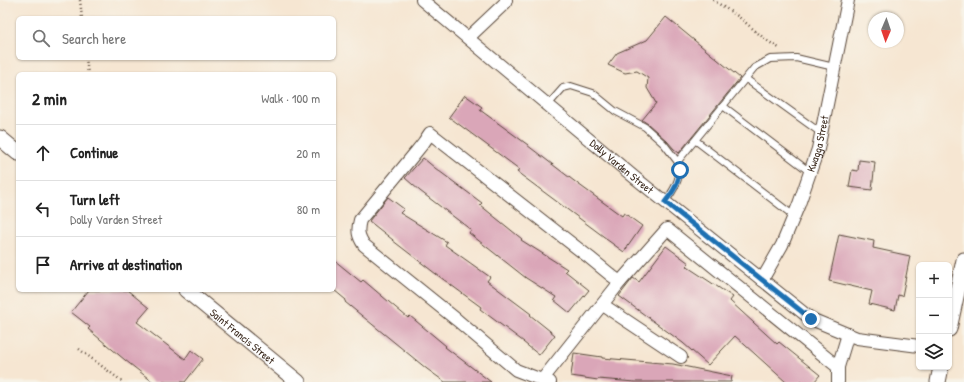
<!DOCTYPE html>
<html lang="en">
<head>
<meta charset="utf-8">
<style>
	body { margin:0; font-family:"Patrick Hand",sans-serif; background:#f6f6f6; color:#222 }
	.controls { position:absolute; right:12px; bottom:12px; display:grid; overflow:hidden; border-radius:6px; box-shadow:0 1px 3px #0004 }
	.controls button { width:36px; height:36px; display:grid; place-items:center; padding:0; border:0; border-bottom:1px solid #e0e0e0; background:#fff; color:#222; font:20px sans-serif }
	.compass { position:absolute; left:868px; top:12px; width:36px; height:36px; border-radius:50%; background:#fff; box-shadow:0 1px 3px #0004; rotate:182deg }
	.stop { position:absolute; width:12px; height:12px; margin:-9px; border:3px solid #1f6fb2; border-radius:50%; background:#fff }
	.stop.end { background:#1f6fb2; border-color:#fff; box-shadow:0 1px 4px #0008 }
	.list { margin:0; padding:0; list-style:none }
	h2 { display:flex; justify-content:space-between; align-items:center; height:52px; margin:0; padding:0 16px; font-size:17px }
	h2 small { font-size:13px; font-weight:400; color:#767676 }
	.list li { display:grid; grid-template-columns:26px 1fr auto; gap:12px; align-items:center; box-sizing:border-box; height:56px; padding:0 16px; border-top:1px solid #e0e0e0 }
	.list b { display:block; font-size:15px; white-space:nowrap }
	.list p { margin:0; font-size:13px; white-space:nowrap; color:#767676 }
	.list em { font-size:13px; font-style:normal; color:#767676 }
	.icon { flex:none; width:22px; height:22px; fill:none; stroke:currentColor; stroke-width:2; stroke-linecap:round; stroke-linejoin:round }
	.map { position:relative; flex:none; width:964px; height:382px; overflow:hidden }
	.search { position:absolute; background:#fff; box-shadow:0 1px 3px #0004; left:16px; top:16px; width:320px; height:44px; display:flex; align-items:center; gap:10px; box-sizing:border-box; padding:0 14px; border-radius:6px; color:#767676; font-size:15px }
	.panel { position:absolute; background:#fff; box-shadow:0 1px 3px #0004; left:16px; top:72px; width:320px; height:220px; border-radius:6px }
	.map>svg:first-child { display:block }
	.building { fill:#daa6b8 }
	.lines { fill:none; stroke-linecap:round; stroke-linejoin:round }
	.service-casing { stroke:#574639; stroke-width:8 }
	.minor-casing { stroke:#574639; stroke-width:14 }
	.tertiary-casing { stroke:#574639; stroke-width:17 }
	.path { stroke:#574639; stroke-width:2.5; stroke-dasharray:1 3; stroke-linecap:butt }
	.service { stroke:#fff; stroke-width:6 }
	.minor { stroke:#fff; stroke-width:12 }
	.tertiary { stroke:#fff; stroke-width:15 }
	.route { stroke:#1f6fb2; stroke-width:5 }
	.labels { text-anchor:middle; stroke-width:4; stroke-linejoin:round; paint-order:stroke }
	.street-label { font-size:11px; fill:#3b2a1e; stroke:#f7f3e8 }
</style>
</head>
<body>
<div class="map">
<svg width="964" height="382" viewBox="0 0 964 382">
	<rect width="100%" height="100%" fill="#f7f3e8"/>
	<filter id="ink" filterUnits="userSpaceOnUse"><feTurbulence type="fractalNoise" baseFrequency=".025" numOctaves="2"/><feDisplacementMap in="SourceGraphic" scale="8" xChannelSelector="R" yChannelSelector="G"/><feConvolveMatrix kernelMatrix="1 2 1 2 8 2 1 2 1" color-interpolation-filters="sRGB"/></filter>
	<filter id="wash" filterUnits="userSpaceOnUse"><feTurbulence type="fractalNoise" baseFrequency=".012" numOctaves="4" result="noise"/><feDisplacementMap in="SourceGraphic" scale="16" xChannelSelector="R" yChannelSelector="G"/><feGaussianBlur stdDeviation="0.9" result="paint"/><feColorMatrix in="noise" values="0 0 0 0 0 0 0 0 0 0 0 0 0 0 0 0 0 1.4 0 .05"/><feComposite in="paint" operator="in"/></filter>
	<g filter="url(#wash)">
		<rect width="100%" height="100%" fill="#f6e6d2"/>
		<g id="blocks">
			<path class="building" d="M666 17 740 78 679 153 674 149 667 141 648 124 642 120 656 103 647 88 648 78 637 71 625 73 608 65 617 53 647 40Z
				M465 95 482 107 480 110 528 145H527L578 184 622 216 624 213 642 226 624 252 606 239H607L517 172 519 169 449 117Z
				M423 158 435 168 482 203 480 205 522 239 521 240 567 269 565 271 589 290 570 313 554 300 556 297 526 278 469 233 471 230 420 191 405 178Z
				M859 160 875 162 872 190 849 187 852 170 858 171Z
				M388 197 404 209 400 213 447 242 445 245 490 277 487 281 531 314 530 315 555 335 539 355 523 342H524L480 309 481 307 436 274 392 240H393L369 221Z
				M839 234 874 241 873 248 910 256 902 296 898 295 895 310 869 304 872 291 829 281Z
				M666 246 689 263 686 266 733 297 730 301 777 344 779 342 820 375 814 382H786L735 336 708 365 683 343 619 296 633 278 639 282Z
				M334 260 361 282 363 280 408 318 410 316 446 346 445 347 491 382H445L427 369 345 302 346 300 334 290Z
				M89 290H127L149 308 137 322 185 359 191 350 203 359 185 382H153L125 360 88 329 90 327 71 312Z
				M574 353 602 357V358L673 364 732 376 731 382H635L598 379V380L571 376Z"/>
		</g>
	</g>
	<g filter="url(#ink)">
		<use href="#blocks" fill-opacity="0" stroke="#574639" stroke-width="1"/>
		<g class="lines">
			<g class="service-casing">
				<path id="service" d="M746 79 821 133
					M548 105 563 88 571 86 593 93 615 111 645 127 664 144 680 165C680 180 674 190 665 202
					M723 106 810 172
					M695 140 794 216
					M678 161 754 68 770 59 796 58 834 67"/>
			</g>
			<g class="minor-casing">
				<g id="minor">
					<path id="s1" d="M422 0 634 177 811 319 857 338 919 346"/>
					<path d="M468 38 505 3 506 0"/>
					<path id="s2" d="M762 280 782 245 799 204 818 149 848 0"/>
					<path d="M603 305 681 357"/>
					<path d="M542 380 620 282 667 229 838 367"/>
					<path d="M550 382 542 380 516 370 457 320 364 245C358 236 357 231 360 220L416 152 424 142 430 133 590 258 612 276 620 282"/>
					<path d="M838 382V367L848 334"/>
				</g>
			</g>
			<g class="tertiary-casing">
				<g id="tertiary">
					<path d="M0 138 18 153"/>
					<path id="s3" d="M186 290 298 382"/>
					<path d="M949 329 964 260"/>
					<path d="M938 382 941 367"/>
				</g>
			</g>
			<path class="path" d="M80 0 82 18
				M713 0 739 17 766 40 779 48
				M86 58 88 74
				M79 349 123 382"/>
			<use href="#service" class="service"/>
			<use href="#minor" class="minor"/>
			<use href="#tertiary" class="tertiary"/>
		</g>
	</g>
	<g class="lines" filter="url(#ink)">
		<path class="route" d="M680 170C678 184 674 191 665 202L811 319"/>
	</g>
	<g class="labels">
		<g class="street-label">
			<text dy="4" stroke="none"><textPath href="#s2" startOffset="148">Kwagga Street</textPath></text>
			<text dy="4" stroke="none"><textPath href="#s1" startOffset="260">Dolly Varden Street</textPath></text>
			<text dy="4" stroke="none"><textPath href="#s3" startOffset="73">Saint Francis Street</textPath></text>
		</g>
	</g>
</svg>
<div class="controls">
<button>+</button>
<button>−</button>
<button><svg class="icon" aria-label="layers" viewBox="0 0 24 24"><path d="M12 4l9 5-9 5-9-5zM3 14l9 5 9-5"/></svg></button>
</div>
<svg class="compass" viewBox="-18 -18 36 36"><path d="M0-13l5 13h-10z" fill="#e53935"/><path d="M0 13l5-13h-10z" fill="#767676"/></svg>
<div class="stop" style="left:680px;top:170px"></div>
<div class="stop end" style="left:811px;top:319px"></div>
<div class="search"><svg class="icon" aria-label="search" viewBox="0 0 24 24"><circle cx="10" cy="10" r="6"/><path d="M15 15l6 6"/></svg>Search here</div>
<section class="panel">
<h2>2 min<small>Walk · 100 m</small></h2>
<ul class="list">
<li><svg class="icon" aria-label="ahead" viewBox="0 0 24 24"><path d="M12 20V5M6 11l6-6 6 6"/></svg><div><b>Continue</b></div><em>20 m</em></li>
<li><svg class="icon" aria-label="left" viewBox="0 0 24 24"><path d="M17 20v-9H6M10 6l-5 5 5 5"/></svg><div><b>Turn left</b><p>Dolly Varden Street</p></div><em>80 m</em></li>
<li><svg class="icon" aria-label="arrive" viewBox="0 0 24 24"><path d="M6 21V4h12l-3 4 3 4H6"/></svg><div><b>Arrive at destination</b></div></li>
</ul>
</section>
</div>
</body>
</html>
